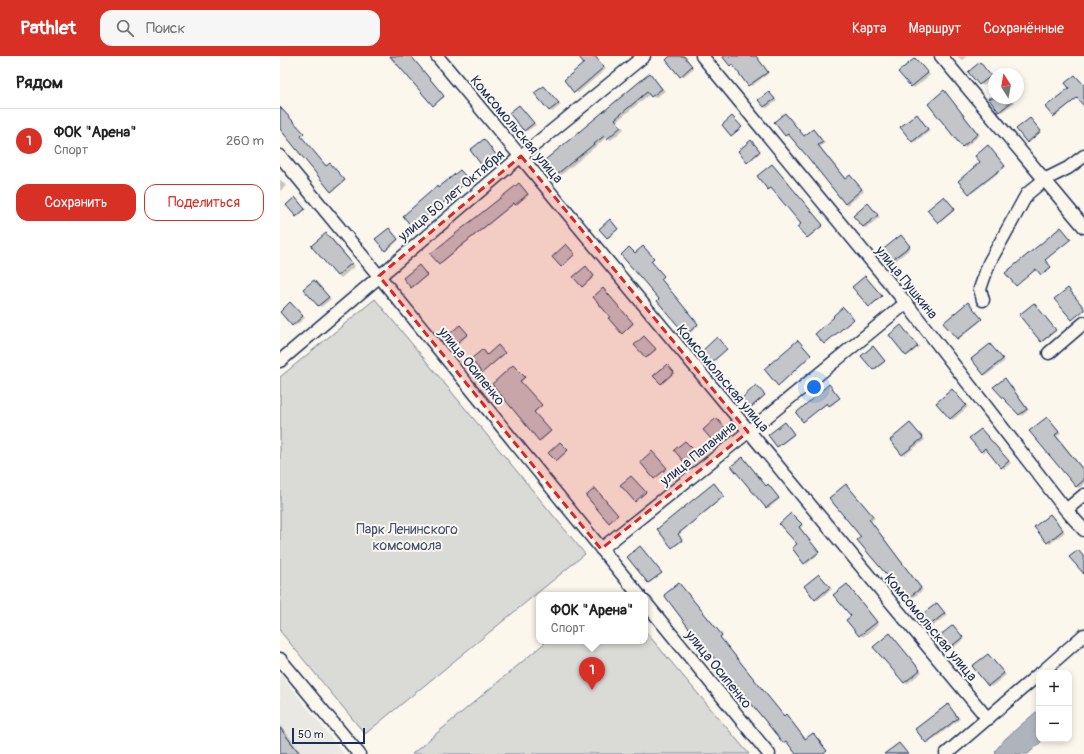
<!DOCTYPE html>
<html lang="ru">
<head>
<meta charset="utf-8">
<style>
	body { margin:0; font-family:Pangolin,sans-serif; background:#f6f6f6; color:#222 }
	.controls { position:absolute; right:12px; bottom:12px; display:grid; overflow:hidden; border-radius:8px; box-shadow:0 2px 6px #0003 }
	.controls button { width:36px; height:36px; display:grid; place-items:center; padding:0; border:0; border-bottom:1px solid #e0e0e0; background:#fff; color:#222; font:20px sans-serif }
	.compass { position:absolute; left:708px; top:12px; width:36px; height:36px; border-radius:50%; background:#fff; box-shadow:0 2px 6px #0003; rotate:349deg }
	.scale { position:absolute; left:12px; bottom:10px; width:73px; box-sizing:border-box; padding-left:4px; border:2px solid #1b2f5e; border-top:0; font-size:11px; line-height:14px; white-space:nowrap; color:#1b2f5e; -webkit-text-stroke:3px #fbf7ec; paint-order:stroke }
	.you { position:absolute; left:534px; top:331px; width:14px; height:14px; margin:-10px; border:3px solid #fff; border-radius:50%; background:#1a73e8; box-shadow:0 0 0 6px #1a73e833 }
	.badge { display:grid; place-items:center; width:26px; height:26px; border-radius:50%; background:#d93025; color:#fff; font-size:13px; font-weight:700 }
	.pin { position:absolute; translate:-50% -33px; filter:drop-shadow(0 1px 2px #0008) }
	.pin::after { content:''; position:absolute; top:21px; width:14px; height:12px; background:inherit; clip-path:polygon(0 0,100% 0,50% 100%) }
	.popup { position:absolute; left:256px; top:536px; width:112px; height:52px; box-sizing:border-box; display:grid; place-content:center; border-radius:8px; background:#fff; filter:drop-shadow(0 1px 3px #0005); font-size:13px; white-space:nowrap; color:#767676 }
	.popup b { font-size:15px; color:#222 }
	.popup::after { content:''; position:absolute; left:50%; top:100%; margin-left:-8px; border:8px solid transparent; border-top-color:#fff }
	.list { margin:0; padding:0; list-style:none }
	h2 { display:flex; justify-content:space-between; align-items:center; height:52px; margin:0; padding:0 16px; font-size:17px }
	h2 small { font-size:13px; font-weight:400; color:#767676 }
	.list li { display:grid; grid-template-columns:26px 1fr auto; gap:12px; align-items:center; box-sizing:border-box; height:64px; padding:0 16px; border-top:1px solid #e0e0e0 }
	.list b { display:block; font-size:15px; white-space:nowrap }
	.list p { margin:0; font-size:13px; white-space:nowrap; color:#767676 }
	.list em { font-size:13px; font-style:normal; color:#767676 }
	.actions { display:flex; gap:8px; padding:12px 16px }
	.actions a { flex:1; padding:9px 0; border:1px solid #d93025; border-radius:12px; text-align:center; font-size:14px; color:#d93025 }
	.actions .main { background:#d93025; color:#fff }
	.icon { flex:none; width:22px; height:22px; fill:none; stroke:currentColor; stroke-width:2; stroke-linecap:round; stroke-linejoin:round }
	.map { position:relative; flex:none; width:804px; height:698px; overflow:hidden }
	header { display:flex; align-items:center; gap:24px; box-sizing:border-box; height:56px; padding:0 20px; background:#d93025; color:#fff }
	header strong { font-size:19px }
	nav { display:flex; gap:22px; margin-inline-start:auto; font-size:14px }
	.search { width:280px; height:36px; background:#f6f6f6; display:flex; align-items:center; gap:10px; box-sizing:border-box; padding:0 14px; border-radius:12px; color:#767676; font-size:15px }
	main { display:flex }
	aside { flex:1; background:#fff }
	.map>svg:first-child { display:block }
	.built { fill:#eae8e2 }
	.green { fill:#dadad7; stroke:#7a849a }
	.water { fill:#afb3bb; stroke:#747e96 }
	.shadow { fill:#0003 }
	.building { fill:#c3c5c9; stroke:#1b2f5e }
	.lines { fill:none; stroke-linecap:round; stroke-linejoin:round }
	.minor-casing { stroke:#1b2f5e; stroke-width:15 }
	.minor { stroke:#fbf7ec; stroke-width:12 }
	.marked { fill:#d62828; fill-opacity:0.2; stroke:#d62828; stroke-width:3; stroke-dasharray:8 5; stroke-linejoin:round }
	.labels { text-anchor:middle; stroke-width:4; stroke-linejoin:round; paint-order:stroke }
	.street-label { font-size:14px; fill:#1b2f5e; stroke:#fbf7ec }
	.park-label { font-size:14px; fill:#415176; stroke:#fbf7ec }
</style>
</head>
<body>
<header>
<strong>Pathlet</strong>
<div class="search"><svg class="icon" aria-label="search" viewBox="0 0 24 24"><circle cx="10" cy="10" r="6"/><path d="M15 15l6 6"/></svg>Поиск</div>
<nav><a>Карта</a><a>Маршрут</a><a>Сохранённые</a></nav>
</header>
<main>
<aside>
<h2>Рядом<small></small></h2>
<ul class="list">
<li><span class="badge">1</span><div><b>ФОК &quot;Арена&quot;</b><p>Спорт</p></div><em>260 m</em></li>
</ul>
<div class="actions"><a class="main">Сохранить</a><a>Поделиться</a></div>
</aside>
<div class="map">
<svg width="804" height="698" viewBox="0 0 804 698">
	<rect width="100%" height="100%" fill="#fbf7ec"/>
	<filter id="ink" filterUnits="userSpaceOnUse"><feTurbulence type="fractalNoise" baseFrequency=".025" numOctaves="2"/><feDisplacementMap in="SourceGraphic" scale="8" xChannelSelector="R" yChannelSelector="G"/><feConvolveMatrix kernelMatrix="1 2 1 2 8 2 1 2 1" color-interpolation-filters="sRGB"/></filter>
	<g filter="url(#ink)">
		<path class="built" d="M0 617 64 698H0Z"/>
		<path class="green" d="M95 243 305 498 85 678 0 575V321Z
			M365 575 469 698H132L267 585H365Z"/>
		<path class="water" d="M756 656 759 657V683H764L748 698H716L715 695 725 683Z"/>
		<path class="shadow" d="M109 0H131L165 41 153 49 116 5 113 6Z
			M303 0H315L326 13 298 37 295 36 306 8Z
			M392 0H404L414 12 403 21 400 20Z
			M443 0H465L479 5 489 17 472 30 455 10 451 9Z
			M677 0H687L682 4Z
			M635 3 650 19 634 32 620 16Z
			M700 8 713 22 703 30 690 16Z
			M370 18 385 35 375 42 370 38 337 65 344 73 331 84 327 81 280 120 277 118Z
			M795 20 804 30V43L798 41 775 61 767 52 791 32Z
			M264 31 281 49 272 56 270 54Z
			M664 35 700 79 685 92 682 90Z
			M490 37 497 45 487 52 484 51Z
			M714 38V42H731L734 47 722 56 709 42Z
			M239 50 256 69 247 75 244 74Z
			M0 51 24 78 21 81 47 111 51 109 65 125 52 136 0 72Z
			M505 58 525 81 533 74 536 76 545 87 540 91 566 123 570 120 573 122 584 135 568 149 565 147 510 79 508 81 506 79Z
			M637 59 650 75 635 86 633 85Z
			M751 64 761 76 749 87 748 86Z
			M205 85 217 100 205 110H204Z
			M472 86 481 96 469 106H468Z
			M709 91 726 111 691 138 702 106Z
			M493 110 543 170 528 182 522 168 492 132 489 133Z
			M181 116 189 125 167 143 168 144 133 170 157 131 159 132Z
			M0 123 6 130 0 135Z
			M240 128 249 139 237 149 235 147 160 208 152 198Z
			M665 142 675 154 660 167 659 166Z
			M16 143 25 154 18 161 17 160Z
			M588 149 600 161 586 172 583 171Z
			M331 165 338 173 329 182 320 173Z
			M782 172 791 183 765 204 771 212 762 219 757 213 736 229Z
			M110 174 119 184 106 195 105 194Z
			M46 178 50 180 75 210 61 222 57 219Z
			M621 180 631 192 613 207 602 196Z
			M287 190 295 199 282 210H281Z
			M364 192 374 203 371 206 384 221 381 224 419 269 408 279 378 245 381 243 355 198Z
			M140 211 147 220 132 232V231Z
			M307 212 315 220 303 231 302 230Z
			M586 222 602 241 590 251 589 250Z
			M35 225 51 243 41 251 39 249Z
			M324 234 354 268 343 277 332 261Z
			M11 247 25 262 15 270 1 255Z
			M689 248 702 264 679 283 665 267Z
			M755 249 776 275 763 286 741 259Z
			M804 252V255L792 263Z
			M564 253 574 264 545 287H544Z
			M181 270 188 279 179 287 171 278Z
			M622 270 639 291 628 300 627 299Z
			M365 282 376 294 367 302 366 301Z
			M438 283 447 293 432 307 431 306Z
			M518 285 531 300 500 329H499Z
			M710 289 725 305 707 319 704 318Z
			M219 291 225 298 203 316 204 295 208 300Z
			M594 292 605 306 595 314 583 300Z
			M388 309 395 317 382 328 381 327Z
			M233 310 245 322 241 326 262 350 254 357 271 376 261 385Z
			M725 323 749 354 742 360 715 331Z
			M550 330 560 342 551 350 548 347 524 365Z
			M477 331 485 340 471 352H470Z
			M672 335 688 351 673 364 670 362Z
			M767 362 781 377 777 380 804 414V428L799 432 796 430Z
			M438 364 446 373 434 384 424 374Z
			M506 368 514 379 499 391 498 390Z
			M631 368 645 384 625 399 623 398Z
			M701 374 731 407 724 413 708 394 704 397 701 395Z
			M406 386 416 397 406 406 395 395Z
			M281 388 288 395 277 405H276Z
			M373 397 387 413 376 422H375Z
			M465 403 486 431H489L500 443 489 452 453 410Z
			M435 429 444 441 398 479 403 485 393 491 378 473Z
			M566 429 595 462 591 465 643 534 630 544 583 481Z
			M513 459 523 470 520 472 540 497 527 508 518 488Z
			M770 459 785 476 770 488 768 486Z
			M361 492 382 517 370 527 348 501Z
			M539 519 552 533 538 544 536 543Z
			M400 529 443 580 440 582 504 661 507 660 526 683 534 678 547 695 544 698H517L507 685 503 687 408 571Z
			M569 531 599 568 583 581 568 564 572 560Z
			M657 548 667 559 652 571 649 569Z
			M673 571 684 583 671 594 668 593Z
			M612 580 642 616 627 628 624 626Z
			M708 599 726 619 711 631 709 629Z
			M668 649 680 663 649 687 646 686Z
			M0 669 22 698H0Z"/>
		<path class="building" d="M110 0H131L164 40 153 50Z
			M298 0H315L324 11 294 37 284 24 304 7Z
			M390 0H404L412 10 400 21 386 4Z
			M442 0H476L488 16 468 30 452 8 450 10Z
			M635 2 648 17 631 31 618 16Z
			M700 6 711 20 699 29 688 16Z
			M370 17 382 33 371 41 367 36 335 63 341 71 327 83 324 80 276 119 265 104Z
			M795 19 804 29V50L797 42 773 61 765 51 789 32 785 27Z
			M264 30 279 47 269 55 254 37Z
			M664 34 698 78 682 91 648 48Z
			M489 36 495 43 484 51 478 44Z
			M708 42H736L719 56Z
			M239 49 254 67 244 75 229 57Z
			M0 51 24 77 21 80 46 110 50 107 65 124 51 136 0 73Z
			M505 57 524 80 533 73 543 86 538 89 565 123 570 119 582 133 565 148 526 99 508 78 505 80 494 66Z
			M637 58 648 73 632 86 620 71Z
			M452 60 462 71 451 80 442 69Z
			M750 62 761 75 747 87 736 73Z
			M204 83 217 100 203 111 190 94Z
			M471 84 480 95 467 107 458 95Z
			M708 89 725 110 689 138 678 125 700 106 695 100Z
			M492 108 543 169 527 182 517 171 521 168 491 132 488 134 477 120Z
			M180 114 189 124 167 142 168 143 132 171 123 160 157 130 158 132Z
			M239 127 248 138 235 149 234 147 159 208 150 198Z
			M664 140 675 153 658 167 647 154Z
			M15 141 25 153 16 161 6 149Z
			M588 147 598 159 583 171 573 160Z
			M330 163 338 173 327 182 319 173Z
			M781 171 791 183 765 204 771 211 761 219 756 213 736 230 725 217Z
			M109 172 118 183 105 195 95 183Z
			M46 177 72 207 57 220 31 190Z
			M621 179 630 190 609 206 600 196Z
			M286 188 295 198 281 211 272 201Z
			M363 190 374 202 371 205 384 220 381 223 418 268 406 279 377 245 379 243 341 199 349 191 355 197Z
			M139 209 147 219 131 232 123 222Z
			M306 210 314 220 302 231 293 221Z
			M585 220 602 240 589 251 572 231Z
			M34 224 49 241 38 250 23 233Z
			M323 232 353 267 342 278 328 262 330 261 313 241Z
			M788 232 804 252V254L792 264 774 243Z
			M10 246 23 260 12 270 0 256Z
			M688 246 702 263 677 283 663 267Z
			M754 247 776 274 761 286 739 259Z
			M563 251 574 263 544 288 535 278 554 261 553 260Z
			M180 269 188 278 177 287 169 278Z
			M621 269 638 290 626 300 609 279Z
			M364 280 376 293 366 302 354 289Z
			M437 281 447 293 431 307 421 296Z
			M518 284 531 299 498 330 484 313Z
			M710 288 723 303 704 319 691 303Z
			M218 289 225 297 202 317 191 303 203 293 207 299Z
			M593 290 605 305 593 314 581 300Z
			M387 308 394 316 381 328 373 320Z
			M233 309 245 321 240 325 262 349 254 356 271 375 259 385 212 328Z
			M725 322 747 353 739 359 713 331Z
			M549 328 560 342 549 350 547 347 523 366 516 357Z
			M476 329 485 339 470 352 461 343Z
			M672 333 686 349 670 363 656 347Z
			M767 361 779 376 775 379 804 415V424L796 431 749 375Z
			M436 362 446 373 432 384 423 374Z
			M505 366 514 378 497 391 488 379Z
			M630 367 643 382 622 399 610 384Z
			M701 373 729 405 721 412 705 392 701 396 689 382Z
			M405 385 416 396 404 406 394 394Z
			M280 386 288 394 276 405 268 397Z
			M372 395 387 412 374 423 360 406Z
			M463 401 486 430 488 428 499 442 486 452 451 410Z
			M351 420 366 436 355 446 340 429Z
			M434 427 444 440 398 478 402 484 392 492 377 473Z
			M566 428 593 460 589 463 641 532 627 543 577 484 581 481 549 442Z
			M315 432 338 459 329 467 306 440Z
			M511 457 522 468 519 471 539 496 524 508 512 492 517 488 499 468Z
			M770 458 783 474 767 487 754 471Z
			M360 490 382 517 368 527 347 501Z
			M798 494 804 501V518L789 501Z
			M539 518 550 531 535 544 524 530Z
			M399 527 442 579 440 581 504 660 506 658 525 683 533 677 547 695 543 698H516L506 685 503 687 445 615 408 571 384 539Z
			M567 528 597 566 579 580 566 564 571 560 553 539Z
			M657 547 665 557 649 570 640 560Z
			M673 569 683 581 668 593 658 581Z
			M610 577 640 614 624 627 593 591Z
			M708 598 724 617 708 630 692 610Z
			M668 648 678 662 646 687 635 673Z
			M0 672 20 698H0Z
			M619 687 628 698H604Z"/>
		<g class="lines">
			<g class="minor-casing">
				<path id="minor" d="M157 0 708 663
					M422 0 626 247 786 454 804 474
					M661 0 804 171
					M0 100 99 220 359 539
					M703 244 700 233 709 207 747 138 764 124 788 112 804 100
					M769 297 804 267
					M0 305 241 100 364 0
					M786 454 804 439
					M321 493 468 376 626 247
					M365 546 489 698
					M0 603 79 698
					M761 617 804 579
					M666 698 759 618"/>
			</g>
			<use href="#minor" class="minor"/>
		</g>
	</g>
	<path class="marked" d="M241 100 468 376 321 493 99 220Z"/>
	<g class="labels">
		<g class="street-label">
			<text transform="translate(237 73) rotate(50)" y="5">Комсомольская улица</text>
			<text transform="translate(171 139) rotate(-40)" y="5">улица 50 лет Октября</text>
			<text transform="translate(627 226) rotate(51)" y="5">улица Пушкина</text>
			<text transform="translate(192 310) rotate(51)" y="5">улица Осипенко</text>
			<text transform="translate(443 322) rotate(50)" y="5">Комсомольская улица</text>
			<text transform="translate(418 397) rotate(-39)" y="5">улица Папанина</text>
			<text transform="translate(651 571) rotate(50)" y="5">Комсомольская улица</text>
			<text transform="translate(439 613) rotate(51)" y="5">улица Осипенко</text>
		</g>
		<g class="park-label">
			<text x="127" y="478">Парк Ленинского<tspan x="127" dy="16">комсомола</tspan></text>
		</g>
	</g>
</svg>
<div class="controls">
<button>+</button>
<button>−</button>
</div>
<svg class="compass" viewBox="-18 -18 36 36"><path d="M0-13l5 13h-10z" fill="#e53935"/><path d="M0 13l5-13h-10z" fill="#767676"/></svg>
<div class="scale">50 m</div>
<div class="you"></div>
<div class="pin badge" style="left:312px;top:634px">1</div>
<div class="popup"><b>ФОК &quot;Арена&quot;</b>Спорт</div>
</div>
</main>
</body>
</html>
